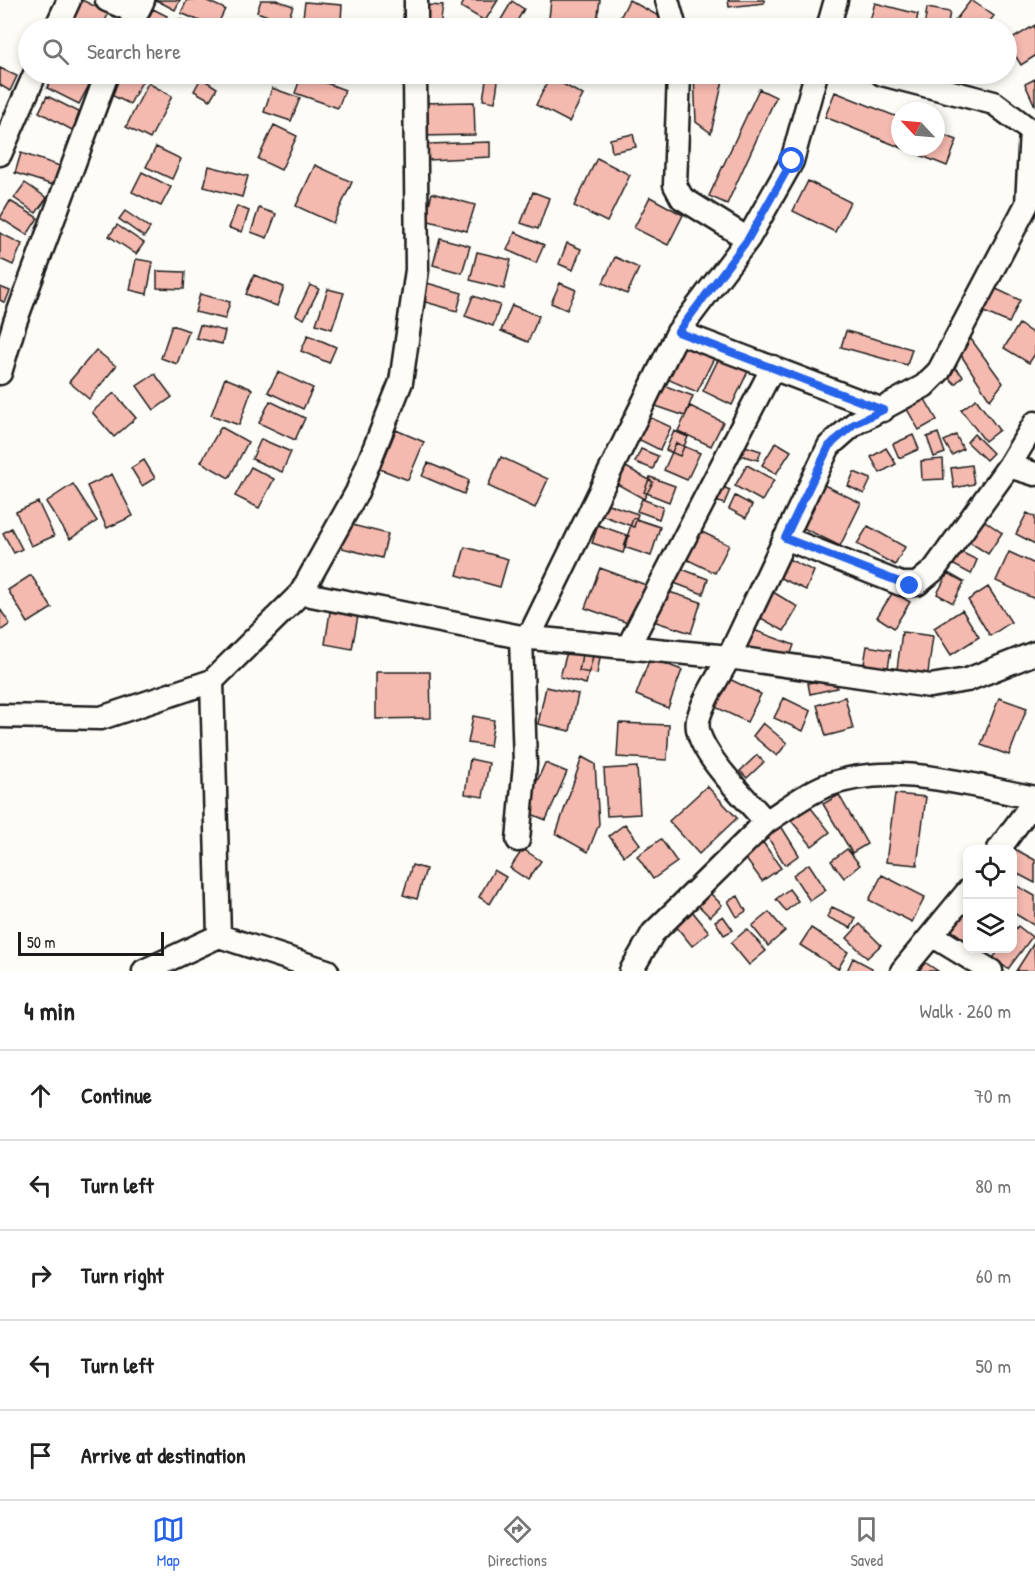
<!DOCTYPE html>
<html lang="en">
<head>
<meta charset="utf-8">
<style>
	body { margin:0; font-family:"Patrick Hand",sans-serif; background:#f6f6f6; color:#222 }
	.controls { position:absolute; right:18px; bottom:18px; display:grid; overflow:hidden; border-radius:12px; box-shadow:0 3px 9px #0003 }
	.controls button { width:54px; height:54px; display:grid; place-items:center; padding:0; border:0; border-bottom:2px solid #e0e0e0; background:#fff; color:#222; font:30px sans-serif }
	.compass { position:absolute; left:891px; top:102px; width:54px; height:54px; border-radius:50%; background:#fff; box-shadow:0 3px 9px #0003; rotate:296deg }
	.scale { position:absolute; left:18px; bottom:15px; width:146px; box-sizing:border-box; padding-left:6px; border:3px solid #1c1c1c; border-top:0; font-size:16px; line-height:21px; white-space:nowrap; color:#1c1c1c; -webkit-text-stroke:4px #fdfcf7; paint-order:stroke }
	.stop { position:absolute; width:18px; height:18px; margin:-14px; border:4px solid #2563eb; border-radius:50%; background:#fff }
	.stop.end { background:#2563eb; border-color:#fff; box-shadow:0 2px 6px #0008 }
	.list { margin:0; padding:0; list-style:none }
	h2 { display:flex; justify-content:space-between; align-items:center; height:78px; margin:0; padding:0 24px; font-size:26px }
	h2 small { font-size:20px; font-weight:400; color:#767676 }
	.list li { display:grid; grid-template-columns:39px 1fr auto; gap:18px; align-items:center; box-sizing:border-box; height:90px; padding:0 24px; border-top:2px solid #e0e0e0 }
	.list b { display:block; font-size:22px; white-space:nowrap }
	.list em { font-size:20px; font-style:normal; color:#767676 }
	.icon { flex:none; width:33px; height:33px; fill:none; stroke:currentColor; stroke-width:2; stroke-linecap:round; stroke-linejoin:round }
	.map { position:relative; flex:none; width:1035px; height:971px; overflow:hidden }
	.search { position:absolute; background:#fff; box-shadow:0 3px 9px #0003; left:18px; right:18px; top:18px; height:66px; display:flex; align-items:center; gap:15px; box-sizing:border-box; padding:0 21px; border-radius:33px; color:#767676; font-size:22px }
	.sheet { height:528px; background:#fff }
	nav { display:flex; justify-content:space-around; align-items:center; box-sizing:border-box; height:84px; border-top:2px solid #e0e0e0; background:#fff; font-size:16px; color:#767676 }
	nav a { display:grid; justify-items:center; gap:3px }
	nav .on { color:#2563eb }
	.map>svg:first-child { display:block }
	.building { fill:#f4b9af; stroke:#1c1c1c; stroke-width:1.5 }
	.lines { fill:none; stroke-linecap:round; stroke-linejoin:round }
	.minor-casing { stroke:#1c1c1c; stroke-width:27 }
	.minor { stroke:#fdfcf7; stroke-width:22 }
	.route { stroke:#2563eb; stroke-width:8 }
</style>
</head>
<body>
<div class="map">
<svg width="1035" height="971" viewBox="0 0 1035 971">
	<rect width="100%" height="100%" fill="#fdfcf7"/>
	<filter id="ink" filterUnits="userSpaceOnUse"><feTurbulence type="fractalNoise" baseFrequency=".0167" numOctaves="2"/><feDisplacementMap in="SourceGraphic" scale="12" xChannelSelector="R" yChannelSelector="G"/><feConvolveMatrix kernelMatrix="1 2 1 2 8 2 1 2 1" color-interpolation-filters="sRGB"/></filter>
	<g filter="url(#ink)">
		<path class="building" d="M76 0H82L109 13 101 28H77L65 22Z
			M156 0H180L175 10Z
			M187 0H205L225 9 216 28 181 13Z
			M261 0H276L293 6 287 23 257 12Z
			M465 0H498L485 21 461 7Z
			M551 0H600L596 28H548Z
			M629 0 668 21 665 28H615Z
			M728 0H764V3L729 7Z
			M971 0 994 16 984 28H962L954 22Z
			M512 1 524 9 513 28H496Z
			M305 2 342 5 341 21 303 17Z
			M875 3 918 14 915 28H868Z
			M427 5 443 6 440 28H424Z
			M927 8 950 12 947 28H924Z
			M153 9 167 16 161 28 147 22Z
			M179 19 199 28H175Z
			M1035 25V56L1021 65 1007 42Z
			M0 68 17 76 10 91 0 85Z
			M55 74H66L89 85 79 104 47 88Z
			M122 74H146L130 104 111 95Z
			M302 74 345 90 338 108 295 93Z
			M487 74H499L495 102 483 100Z
			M694 74 724 76 711 133 696 122Z
			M550 77 583 95 569 122 536 105Z
			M201 78 217 88 210 100 194 91Z
			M1035 79V106L1025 84Z
			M148 83 172 96 150 139 126 127Z
			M272 88 300 98 291 121 264 112Z
			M759 89 776 97 727 204 709 196Z
			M835 92 900 118V147H936V132L957 140 947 166 825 117Z
			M47 96 81 113 72 130 39 112Z
			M474 102 475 135 420 136 419 103Z
			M274 125 297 136 281 170 258 159Z
			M633 134 636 147 612 152 610 139Z
			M490 142V157L428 160V144Z
			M156 147 181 159 172 179 146 167Z
			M21 153 60 166 53 185 15 173Z
			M597 158 630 175 607 222 574 206Z
			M315 165 352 182 333 223 296 206Z
			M209 166 248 176 242 197 204 187Z
			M142 172 171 187 161 206 132 192Z
			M808 181 850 202 835 232 793 211Z
			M25 183 47 198 36 213 14 198Z
			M533 192 549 198 538 229 521 223Z
			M432 193 475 205 467 231 425 220Z
			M650 197 683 215 668 245 634 228Z
			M10 201 38 218 27 235 0 218Z
			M237 206 249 211 242 232 229 228Z
			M259 208 276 214 267 238 251 232Z
			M125 211 150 228 144 237 119 219Z
			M117 225 144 243 136 254 109 236Z
			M515 232 544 245 536 263 507 250Z
			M0 233 22 244 13 265 0 259Z
			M440 238 470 246 462 273 433 265Z
			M567 243 581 249 573 270 559 264Z
			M477 252 511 260 504 289 470 280Z
			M615 257 639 268 627 294 603 283Z
			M136 259 153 262 147 294 130 290Z
			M157 271 185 272 184 289 157 288Z
			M254 275 284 287 277 306 246 294Z
			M427 283 462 293 457 311 422 301Z
			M560 283 576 290 567 310 551 303Z
			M310 285 319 289 304 319 296 315Z
			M0 287 10 291 5 303 0 300Z
			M994 288 1020 300 1009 323 984 312Z
			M328 289 344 293 332 329 316 324Z
			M200 294 230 302 225 319 195 312Z
			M473 296 500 305 493 326 465 316Z
			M512 305 539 316 528 342 501 331Z
			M1019 324 1035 335V354L1029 363 1004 348Z
			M172 325 189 331 177 364 161 358Z
			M200 325 225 331 222 344 196 338Z
			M846 331 912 349 907 365 841 347Z
			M308 335 336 347 329 363 301 351Z
			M968 335 1003 383 990 400 957 349Z
			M684 340 716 354 697 392 665 378Z
			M96 350 116 366 89 399 69 382Z
			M719 358 750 367 732 405 703 391Z
			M952 365 963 376 955 384 944 373Z
			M278 372 313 388 303 409 268 392Z
			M155 374 172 397 154 410 137 386Z
			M225 378 252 389 239 425 211 415Z
			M660 384 693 396 685 416 653 405Z
			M114 393 136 418 114 437 92 412Z
			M922 394 937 420 919 430 904 404Z
			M976 399 999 430 985 441 961 410Z
			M270 401 305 418 295 440 259 423Z
			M690 406 723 422 711 446 678 431Z
			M649 417 671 427 660 450 638 439Z
			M221 427 248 442 229 478 201 462Z
			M396 430 424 442 408 480 380 469Z
			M674 431 688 437 680 456 666 450Z
			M938 433 945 453 934 457 927 437Z
			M974 434 993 453 986 460 967 442Z
			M913 435 919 449 899 458 893 444Z
			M956 435 963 449 952 455 944 441Z
			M261 439 291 452 282 472 252 459Z
			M776 442 791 451 776 474 762 465Z
			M676 443 700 453 687 480 664 470Z
			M735 443 761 451 758 460 732 453Z
			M886 448 896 464 880 473 871 457Z
			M641 449 658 456 653 469 635 462Z
			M501 457 548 479 535 508 488 486Z
			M943 459 944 479 922 480 921 461Z
			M144 460 155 478 142 486 131 468Z
			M428 463 469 480 464 494 422 476Z
			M747 465 774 480 762 501 735 486Z
			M971 465 974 484 954 488 951 468Z
			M251 467 274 479 259 508 235 496Z
			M626 467 653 482 644 499 617 484Z
			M854 472 871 479 864 494 848 486Z
			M112 474 133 516 107 528 87 486Z
			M650 477 675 486 669 502 644 492Z
			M703 479 730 490 724 504 697 494Z
			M816 481 861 503 840 546 795 524Z
			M73 484 97 521 70 539 46 502Z
			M735 496 752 505 746 518 729 509Z
			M642 499 663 507 659 519 637 511Z
			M38 502 54 536 31 546 16 512Z
			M605 503 638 514 634 527 601 515Z
			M1027 513 1035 517V544L1016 534Z
			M633 518 660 527 651 556 624 547Z
			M982 519 1002 533 988 554 968 541Z
			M344 523 388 534 382 558 338 547Z
			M598 525 629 536 623 553 592 543Z
			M868 526 905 547 895 565 857 544Z
			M11 528 22 549 14 553 3 533Z
			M700 531 729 545 715 573 686 559Z
			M465 547 508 559 500 587 457 575Z
			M959 551 977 560 971 574 952 564Z
			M1009 552 1035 564V599L996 581Z
			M784 557 814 571 806 590 776 576Z
			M666 563 708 579 703 594 661 578Z
			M600 568 646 585 631 624 585 608Z
			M948 573 964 582 953 603 937 594Z
			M31 575 52 608 28 623 8 590Z
			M647 585 701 602 691 633 637 616Z
			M988 587 1011 622 990 636 968 600Z
			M773 592 798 607 784 631 759 617Z
			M893 592 910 602 894 628 877 617Z
			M0 609 10 624 0 631Z
			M962 610 979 637 951 655 934 628Z
			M330 612 358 616 352 649 325 644Z
			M751 629 794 645 787 664 743 648Z
			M902 632 933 636 928 673 897 669Z
			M586 633 604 636 597 674 579 671Z
			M569 645 594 652 586 684 560 677Z
			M867 646 891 650 888 668 864 664Z
			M650 658 682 670 668 708 636 695Z
			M376 672H430L431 718 376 719Z
			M725 677 761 694 747 722 711 705Z
			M835 678 837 688 810 694 808 683Z
			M546 687 578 694 570 731 538 724Z
			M845 697 853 729 826 736 817 705Z
			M784 698 811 711 803 731 774 718Z
			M999 698 1027 708 1009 755 981 745Z
			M473 716 494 720 490 746 468 743Z
			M619 723 669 725 667 760 617 757Z
			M763 723 787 743 777 756 753 736Z
			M757 755 764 762 747 778 740 771Z
			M582 757 595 764 599 824 588 852 556 834Z
			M470 759 489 763 483 797 465 794Z
			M545 763 567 772 546 820 524 811Z
			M637 767 640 814 607 816 604 769Z
			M707 786 737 818 699 854 669 821Z
			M895 794 926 797 917 865 886 862Z
			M839 795 867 844 852 853 823 804Z
			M807 803 830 832 812 846 789 818Z
			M625 824 640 844 624 856 609 836Z
			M781 826 799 855 785 865 767 836Z
			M661 839 677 862 653 879 637 856Z
			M762 841 781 868 762 881 743 855Z
			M1013 848 1035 860V883L1012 871Z
			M523 849 541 861 528 880 510 868Z
			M847 849 860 865 844 878 831 861Z
			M809 864 826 890 810 901 793 875Z
			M412 865 426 869 417 899 403 895Z
			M494 870 506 877 490 904 479 897Z
			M882 875 925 897 912 922 869 900Z
			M1012 883 1035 896V926L1012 912Z
			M789 889 798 901 786 911 776 899Z
			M708 891 722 905 710 917 696 903Z
			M738 896 746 911 737 917 728 901Z
			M968 903V942L950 929Z
			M688 906 709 932 692 946 671 920Z
			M832 907 856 918 851 928 827 917Z
			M769 912 785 931 768 946 752 926Z
			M723 916 733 930 724 935 715 921Z
			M860 924 881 945 867 958 847 938Z
			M1018 926 1032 937 1008 969 993 958 1001 948H1012V933Z
			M811 928 848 952 838 969 800 945Z
			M747 929 766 951 749 965 731 943Z
			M1034 943 1035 971H1016Z
			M853 958 872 968 871 971H847Z
			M923 961 938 971H916Z"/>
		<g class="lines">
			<g class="minor-casing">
				<path id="minor" d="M107 0 136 12
					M667 0 675 28
					M56 28 69 0
					M129 28 143 0
					M416 28V0
					M828 28 836 0
					M679 74 675 185 682 198 748 239
					M816 74 792 161 748 239 678 332 883 410
					M0 154 35 74
					M0 373 15 322 107 74
					M1009 466 1035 474
					M785 538 901 584H917L934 570 1009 466 1035 423
					M301 593 521 637 531 633 678 332
					M628 647 773 367
					M1035 653 967 680 930 686 729 657C719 677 703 699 698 720 692 748 748 800 766 822 785 810 805 794 825 786 893 760 967 785 1035 798
					M212 681 219 936 327 971
					M0 716 101 718 212 681 301 593 357 492 401 382 417 270 415 74
					M518 840 525 764 521 637 729 657 829 446 854 424 924 386 939 371 1027 204 1031 131 994 103 882 74
					M999 849 1035 800
					M932 935 991 971
					M144 971 219 936
					M631 971 653 933 766 822
					M902 971 968 891"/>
			</g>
			<use href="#minor" class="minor"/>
		</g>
	</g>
	<g class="lines" filter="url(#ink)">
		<path class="route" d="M792 161 748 239 678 332 883 410 854 424 829 446 785 538 910 586"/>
	</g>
</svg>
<div class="controls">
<button><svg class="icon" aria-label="locate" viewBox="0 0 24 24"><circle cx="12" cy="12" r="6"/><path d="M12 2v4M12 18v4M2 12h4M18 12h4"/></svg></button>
<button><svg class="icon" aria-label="layers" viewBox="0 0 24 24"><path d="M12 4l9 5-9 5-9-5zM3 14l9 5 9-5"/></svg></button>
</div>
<svg class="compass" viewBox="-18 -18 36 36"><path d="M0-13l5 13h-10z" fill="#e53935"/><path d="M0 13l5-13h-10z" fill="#767676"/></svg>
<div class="scale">50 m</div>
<div class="stop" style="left:792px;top:161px"></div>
<div class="stop end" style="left:910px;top:586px"></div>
<div class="search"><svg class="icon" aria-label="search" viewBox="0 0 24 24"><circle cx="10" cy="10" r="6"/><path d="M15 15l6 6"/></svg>Search here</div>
</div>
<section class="sheet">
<h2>4 min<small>Walk · 260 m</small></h2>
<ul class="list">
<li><svg class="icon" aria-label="ahead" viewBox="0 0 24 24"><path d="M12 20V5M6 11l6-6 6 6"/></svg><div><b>Continue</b></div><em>70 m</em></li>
<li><svg class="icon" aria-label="left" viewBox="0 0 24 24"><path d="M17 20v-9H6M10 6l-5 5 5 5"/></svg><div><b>Turn left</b></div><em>80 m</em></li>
<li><svg class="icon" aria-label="right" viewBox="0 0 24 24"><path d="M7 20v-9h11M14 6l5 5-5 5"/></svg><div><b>Turn right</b></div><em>60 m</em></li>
<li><svg class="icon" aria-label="left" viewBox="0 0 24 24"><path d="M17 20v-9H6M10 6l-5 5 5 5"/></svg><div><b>Turn left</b></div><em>50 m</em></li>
<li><svg class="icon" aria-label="arrive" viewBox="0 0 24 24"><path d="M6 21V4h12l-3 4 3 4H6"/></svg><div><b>Arrive at destination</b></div></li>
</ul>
</section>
<nav>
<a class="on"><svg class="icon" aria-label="map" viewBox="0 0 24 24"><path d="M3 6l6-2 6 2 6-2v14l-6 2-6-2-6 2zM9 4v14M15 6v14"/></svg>Map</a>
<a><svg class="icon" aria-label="directions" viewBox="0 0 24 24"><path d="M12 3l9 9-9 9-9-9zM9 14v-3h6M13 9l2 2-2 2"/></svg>Directions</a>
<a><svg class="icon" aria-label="saved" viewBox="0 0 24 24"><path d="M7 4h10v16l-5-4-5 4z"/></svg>Saved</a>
</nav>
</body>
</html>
